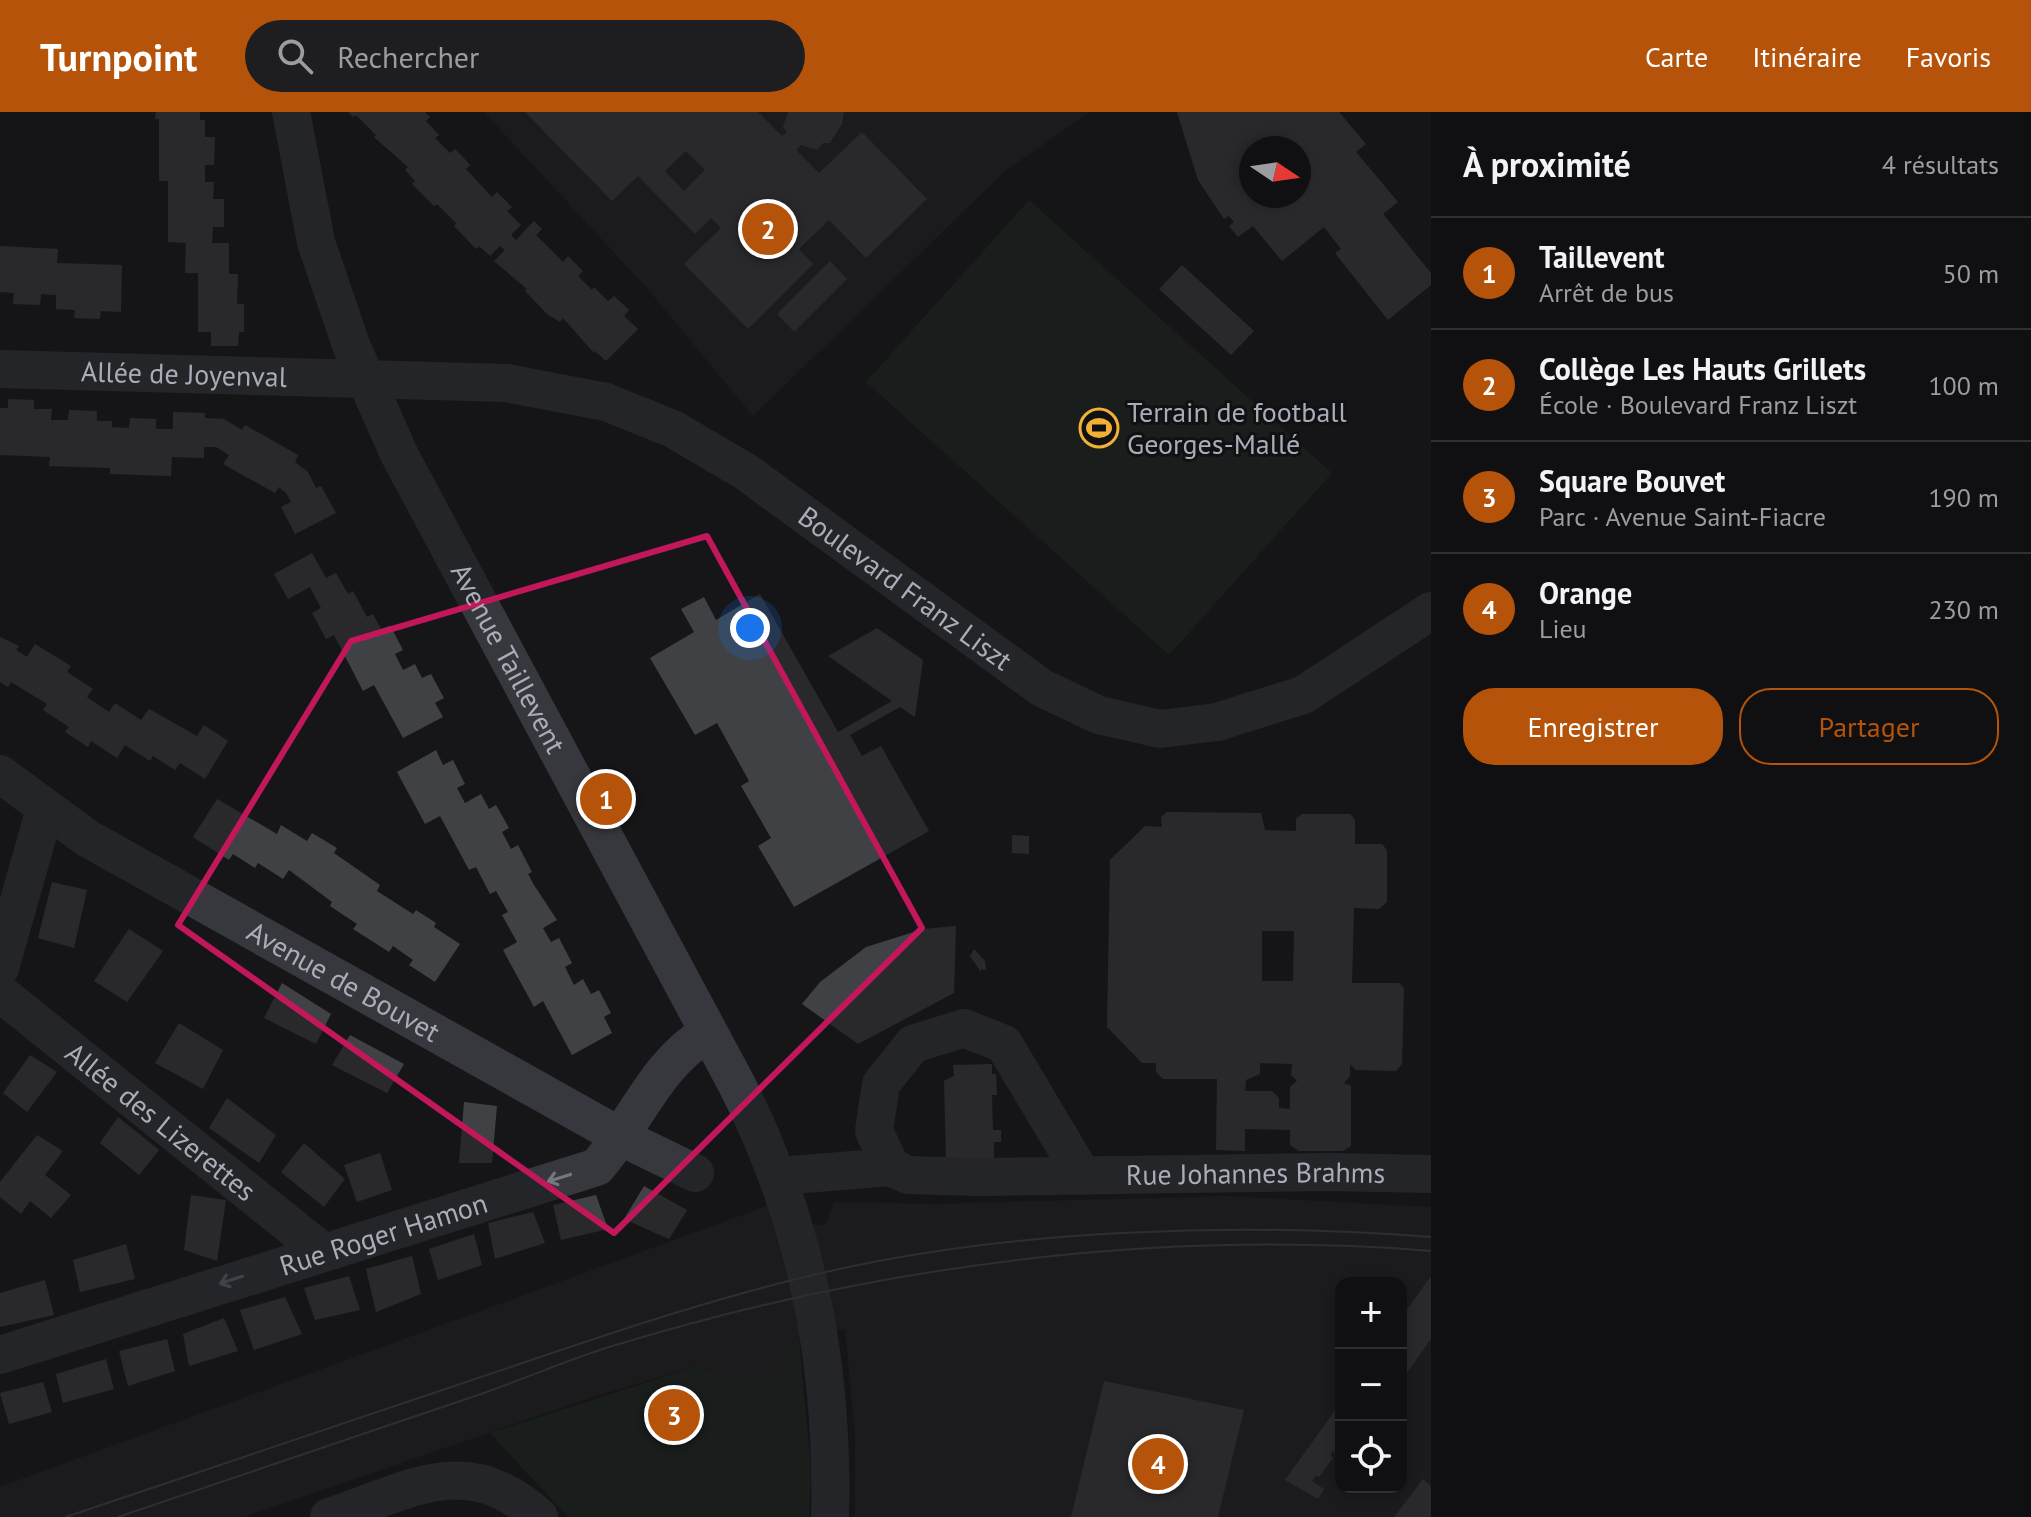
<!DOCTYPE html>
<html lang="fr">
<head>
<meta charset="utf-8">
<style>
	body { margin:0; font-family:"PT Sans",sans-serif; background:#1e1e20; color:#f1f3f6 }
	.controls { position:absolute; right:24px; bottom:24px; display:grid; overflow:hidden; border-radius:16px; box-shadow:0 4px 12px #0003 }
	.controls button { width:72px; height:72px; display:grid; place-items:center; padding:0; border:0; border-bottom:2px solid #303032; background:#101012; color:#f1f3f6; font:40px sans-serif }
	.compass { position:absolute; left:1239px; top:24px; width:72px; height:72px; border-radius:50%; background:#101012; box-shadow:0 4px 12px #0003; rotate:103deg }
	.you { position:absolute; left:750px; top:516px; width:28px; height:28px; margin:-20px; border:6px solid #fff; border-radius:50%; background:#1a73e8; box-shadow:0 0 0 12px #1a73e833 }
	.badge { display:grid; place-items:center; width:52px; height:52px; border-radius:50%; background:#b45309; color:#fff; font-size:26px; font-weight:700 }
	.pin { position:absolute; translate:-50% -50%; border:4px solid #fff; box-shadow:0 2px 8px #0006 }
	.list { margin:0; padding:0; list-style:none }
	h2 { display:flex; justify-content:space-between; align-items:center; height:104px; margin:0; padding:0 32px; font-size:34px }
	h2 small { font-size:26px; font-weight:400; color:#9c9d9f }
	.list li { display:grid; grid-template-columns:52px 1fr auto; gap:24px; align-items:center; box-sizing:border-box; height:112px; padding:0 32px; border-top:2px solid #303032 }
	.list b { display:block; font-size:30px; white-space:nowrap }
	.list p { margin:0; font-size:26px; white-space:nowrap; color:#9c9d9f }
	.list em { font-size:26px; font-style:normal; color:#9c9d9f }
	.actions { display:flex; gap:16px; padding:24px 32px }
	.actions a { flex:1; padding:18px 0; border:2px solid #b45309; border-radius:32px; text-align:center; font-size:28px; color:#b45309 }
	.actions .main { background:#b45309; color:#fff }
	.icon { flex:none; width:44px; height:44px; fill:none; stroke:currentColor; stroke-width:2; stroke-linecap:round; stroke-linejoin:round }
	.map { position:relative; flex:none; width:1431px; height:1405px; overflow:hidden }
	header { display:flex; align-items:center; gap:48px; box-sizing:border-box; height:112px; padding:0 40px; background:#b45309; color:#fff }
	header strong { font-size:38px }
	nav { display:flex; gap:44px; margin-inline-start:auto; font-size:28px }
	.search { width:560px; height:72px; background:#1e1e20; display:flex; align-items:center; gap:20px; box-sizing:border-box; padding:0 28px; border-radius:44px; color:#9c9d9f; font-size:30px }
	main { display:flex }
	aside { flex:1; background:#101012 }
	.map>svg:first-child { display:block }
	.built { fill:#222225; fill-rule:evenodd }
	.green { fill:#1e261f }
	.building { fill:#404145; fill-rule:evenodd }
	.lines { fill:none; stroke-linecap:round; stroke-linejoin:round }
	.minor { stroke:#37383d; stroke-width:38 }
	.tram { stroke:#4a4c52; stroke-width:2 }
	.oneway { stroke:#757881 }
	.marked { fill:none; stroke:#c2185b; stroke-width:6; stroke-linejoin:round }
	.labels { text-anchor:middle; stroke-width:6; stroke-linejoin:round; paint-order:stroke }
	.street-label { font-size:28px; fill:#a8adb8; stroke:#111113 }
	.poi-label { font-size:28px; fill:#a8adb8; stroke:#111113; text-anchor:start }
</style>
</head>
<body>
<header>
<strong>Turnpoint</strong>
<div class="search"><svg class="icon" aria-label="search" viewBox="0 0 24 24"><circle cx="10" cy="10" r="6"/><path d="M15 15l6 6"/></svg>Rechercher</div>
<nav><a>Carte</a><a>Itinéraire</a><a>Favoris</a></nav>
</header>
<main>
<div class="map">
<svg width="1431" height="1405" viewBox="0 0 1431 1405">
	<rect width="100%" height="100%" fill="#161618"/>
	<path class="built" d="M484 0H1090L1005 59 753 304 646 175Z
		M1224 1084 1431 1095V1405H855V1323L845 1217 796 1226 786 1251 769 1264H735L693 1255 593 1285 244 1405H0V1375L767 1094 780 1117 826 1112 834 1090 934 1092ZM1341 1171H1401V1375H1341Z"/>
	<path class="green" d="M1029 88 1332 361 1169 543 866 270Z
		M795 1227H799L811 1358 809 1405H568L490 1321 694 1255 735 1264H769L786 1251Z"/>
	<path class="building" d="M156 0H200V8H205V25H215L214 53H205V70H214L213 87H224V115H213L212 131H229V162H238L237 192H244V220H239L238 234H211V220H198V161H185L186 131 168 130V69H159V7H155Z
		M348 0H425L430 5 426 9 439 23 435 26 450 41 455 37 462 44 470 53 466 57 492 85 497 80 512 95 507 99 521 113 511 123 516 128 534 109 542 117 536 123 563 150 568 144 583 159 578 164 592 178 594 175 608 189 614 184 629 198 624 204 638 217 606 249 595 239 594 241 563 206 560 210 547 202 525 179 527 177 494 149 505 138 500 134 490 144 479 134 476 137 454 114 456 111 437 92 434 94 412 72 415 69 405 58 408 55 374 25 376 23 356 3 353 5Z
		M525 0H758L782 24 787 20 783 15 788 0H844L842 12 830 31H823L817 38 801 33 796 38 819 61 862 20 927 87 866 146 829 108 799 137 813 152 748 217 684 152 721 116 711 106 695 122 638 64 612 89ZM686 39 705 58 684 79 665 59Z
		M1177 0H1339L1366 32 1356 40 1398 90 1383 102 1431 161V173L1388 208 1335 141 1341 137 1324 115 1282 149 1253 114 1238 125 1229 114 1234 110 1229 104 1224 107 1198 68ZM1251 36H1299V84H1251Z
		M0 134 58 137 57 151 122 153 121 200 101 199 100 207 74 206 75 198 56 197V183L41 182 40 193 13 192 14 181 0 180Z
		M830 149 847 167 794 220 777 202Z
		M1182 153 1254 219 1231 243 1159 177Z
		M8 287 34 288V297H52L51 308H68L69 298 97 299V309H112V315L129 316 130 306 156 307V317H173V300L205 301V306L224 307 242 318 245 313 298 343 295 350 308 360 316 376 321 374 336 401 295 422 281 395 291 390 286 381 279 375 275 381 223 352 229 343 216 335H204V346L172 345 171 364 110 362V356L49 354 50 345 0 343V296H8Z
		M312 441 326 466 336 461 348 482 353 479 367 505 373 502 381 517 390 513 403 538 395 542 403 558 415 552 422 566 431 562 444 586 435 591 443 605 403 626 374 573 363 579 334 523 326 527 312 501 321 496 310 475 288 487 274 462Z
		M760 482 838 620 892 589 828 544 877 516 923 548 915 605 900 595 850 623 862 644 881 634 929 719 794 795 758 734 771 726 741 674 749 669 717 611 695 623 650 546 694 520 681 497 704 485 716 508Z
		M0 525 19 534 16 538 27 545 35 532 71 554 67 560 93 577 87 585 109 600 115 591 141 608 149 597 197 624 204 613 228 629 205 667 180 651 175 658 153 644 150 649 125 633 117 646 91 629 88 635 65 620 69 615 43 598 47 592 11 570 8 575 0 570Z
		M436 638 443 653 453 648 465 672 457 676 465 691 481 682 489 697 496 693 509 716 502 720 511 737 518 733 532 760 528 762 534 773 557 808 543 816 551 830 559 826 572 851 565 855 574 873 583 867 591 882 599 878 611 901 604 905 612 921 572 943 543 889 534 895 503 838 517 830 502 803 508 800 496 779 490 782 476 755 469 758 440 704 425 712 397 660Z
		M217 687 277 722 281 713 307 729 312 721 337 736 334 741 380 773 377 779 413 802 416 798 436 811 434 815 460 832 435 870 409 853 413 848 393 834 389 840 353 817 357 812 330 794 332 790 289 758 283 767 258 751 255 756 233 742 229 748 193 725Z
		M1167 700 1261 701 1265 718 1296 719V707L1302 702H1350L1355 708V732H1382L1387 738V790L1379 797 1354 796 1352 871H1399L1404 876 1402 952 1396 959 1356 958 1350 952V964L1344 971 1351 974V1034L1343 1039H1299L1290 1033V1018L1245 1017V1039L1216 1038 1217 967H1163L1156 960V951H1142L1107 915 1110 748 1145 714 1162 715 1161 705ZM1262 819H1294L1293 869H1262ZM1260 951 1292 952 1291 963 1297 969 1290 975V997L1279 996V986L1272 979H1245L1246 968 1260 962Z
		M1012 723 1029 724V742L1012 741Z
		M52 770 87 778 74 836 38 826Z
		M956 814 954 881 858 932 802 892 820 870 866 835 923 817Z
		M129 817 163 839 127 890 94 869Z
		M974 837 985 849 986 858 981 857V860L970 844Z
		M282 871 331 902 316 932 264 906Z
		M179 911 223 938 203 977 155 951Z
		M350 923 404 952 387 981 332 953Z
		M30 943 57 960 27 1000 3 981Z
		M992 952V962H996L997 983H992L993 1018H1001V1030H994V1046L946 1047 944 969 954 964 953 953Z
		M227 986 276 1023 259 1051 209 1016Z
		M464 990 497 994 492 1051H459Z
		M118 1005 159 1038 139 1063 100 1031Z
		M37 1023 63 1039 45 1063 71 1083 51 1106 30 1089 21 1102 0 1085V1070Z
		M304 1031 345 1067 324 1095 281 1060Z
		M380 1041 392 1078 357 1090 344 1053Z
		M644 1074 687 1098 669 1127 624 1107Z
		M191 1083 226 1088 217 1149 184 1138Z
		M596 1083 608 1117 561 1128 553 1093Z
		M533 1100 545 1131 495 1147 488 1111Z
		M474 1122 482 1153 438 1168 429 1137Z
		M126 1132 135 1167 80 1180 73 1148Z
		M412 1144 421 1182 376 1200 366 1157Z
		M349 1164 360 1198 315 1208 304 1176Z
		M1431 1164V1227L1401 1269V1206Z
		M45 1168 54 1203 0 1215V1181Z
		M285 1185 302 1222 254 1238 240 1198Z
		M224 1206 238 1239 189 1254 183 1222Z
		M167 1227 175 1259 128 1274 119 1239Z
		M106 1247 114 1277 63 1291 56 1262Z
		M1104 1269 1244 1298 1218 1405H1071Z
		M43 1270 52 1300 9 1312 0 1281Z
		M1341 1290V1345L1333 1339 1330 1344 1333 1346 1319 1365 1316 1363 1312 1369 1324 1377 1318 1387 1285 1368Z
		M1423 1367 1431 1374V1405H1394Z"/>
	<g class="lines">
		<g class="minor">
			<path id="s1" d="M291 0 316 130 351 233 399 342 736 971C806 1108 834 1251 830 1405"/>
			<path id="s2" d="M0 257 506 271 606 290 673 317 746 360 1042 576 1099 603 1160 617 1217 610 1303 583 1431 499"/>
			<path id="s3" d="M0 662 87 726 623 1026 695 1061"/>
			<path d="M0 856 45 697"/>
			<path id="s4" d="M0 881 322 1139"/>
			<path id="s5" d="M1082 1063 1004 932 964 916 913 932 881 972 874 1019 891 1055 908 1063 979 1065 1330 1060 1431 1062"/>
			<path d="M779 1064 891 1055"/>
			<path id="s6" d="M0 1243 597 1055C636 1010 655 952 708 921"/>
			<path d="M329 1405C409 1379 467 1338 539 1405"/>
		</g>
		<path class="tram" d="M66 1405C202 1359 338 1313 475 1267 591 1228 707 1187 826 1160 1013 1117 1240 1110 1431 1125
			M118 1405C238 1364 358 1323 478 1283 525 1267 571 1246 619 1232 880 1153 1158 1117 1431 1139"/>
	</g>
	<defs><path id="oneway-shaft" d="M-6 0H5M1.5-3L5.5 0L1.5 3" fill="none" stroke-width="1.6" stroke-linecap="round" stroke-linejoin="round" transform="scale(2)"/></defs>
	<g class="oneway">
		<use href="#oneway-shaft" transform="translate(559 1066) rotate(163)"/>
		<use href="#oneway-shaft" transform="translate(231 1168) rotate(162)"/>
	</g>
	<path d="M0 0H1431V1405H0ZM707 424 922 816 614 1121 178 813 351 529Z" fill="#161618" fill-opacity=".55" fill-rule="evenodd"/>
	<path class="marked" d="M707 424 922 816 614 1121 178 813 351 529Z"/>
	<defs>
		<g id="stadium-ring" transform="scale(2)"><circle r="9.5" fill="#111113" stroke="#f2b134" stroke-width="1.5"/><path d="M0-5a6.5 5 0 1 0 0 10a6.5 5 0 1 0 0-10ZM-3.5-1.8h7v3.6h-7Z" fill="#f2b134"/></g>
	</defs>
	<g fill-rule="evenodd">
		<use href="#stadium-ring" x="1099" y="316"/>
	</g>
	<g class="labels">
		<g class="street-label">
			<text dy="10" stroke="none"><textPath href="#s2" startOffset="184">Allée de Joyenval</textPath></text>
			<text dy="10" stroke="none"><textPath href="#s2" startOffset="962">Boulevard Franz Liszt</textPath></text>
			<text dy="10" stroke="none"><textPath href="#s1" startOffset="592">Avenue Taillevent</textPath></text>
			<text dy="10" stroke="none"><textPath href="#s3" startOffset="402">Avenue de Bouvet</textPath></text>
			<text dy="10" stroke="none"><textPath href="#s4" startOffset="206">Allée des Lizerettes</textPath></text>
			<text dy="10" stroke="none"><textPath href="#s5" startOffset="754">Rue Johannes Brahms</textPath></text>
			<text dy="10" stroke="none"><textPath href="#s6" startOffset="402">Rue Roger Hamon</textPath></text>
		</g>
		<g class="poi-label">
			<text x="1127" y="310">Terrain de football<tspan x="1127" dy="32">Georges-Mallé</tspan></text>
		</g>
	</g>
</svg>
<div class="controls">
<button>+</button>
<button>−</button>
<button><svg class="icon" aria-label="locate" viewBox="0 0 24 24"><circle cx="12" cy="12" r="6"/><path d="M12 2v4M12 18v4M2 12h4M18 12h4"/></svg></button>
</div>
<svg class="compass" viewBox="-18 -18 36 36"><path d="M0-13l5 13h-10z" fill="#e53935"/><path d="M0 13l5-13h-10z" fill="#9c9d9f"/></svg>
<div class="you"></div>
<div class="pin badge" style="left:606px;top:687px">1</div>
<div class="pin badge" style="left:768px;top:117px">2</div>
<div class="pin badge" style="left:674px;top:1303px">3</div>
<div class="pin badge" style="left:1158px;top:1352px">4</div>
</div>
<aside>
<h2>À proximité<small>4 résultats</small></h2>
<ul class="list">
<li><span class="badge">1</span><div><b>Taillevent</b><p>Arrêt de bus</p></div><em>50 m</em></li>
<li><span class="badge">2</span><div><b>Collège Les Hauts Grillets</b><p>École · Boulevard Franz Liszt</p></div><em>100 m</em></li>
<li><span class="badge">3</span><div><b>Square Bouvet</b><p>Parc · Avenue Saint-Fiacre</p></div><em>190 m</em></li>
<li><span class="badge">4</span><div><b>Orange</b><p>Lieu</p></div><em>230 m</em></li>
</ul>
<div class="actions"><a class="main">Enregistrer</a><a>Partager</a></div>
</aside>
</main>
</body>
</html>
